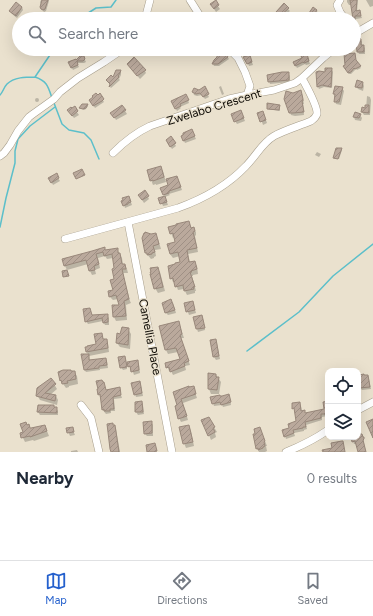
<!DOCTYPE html>
<html lang="en">
<head>
<meta charset="utf-8">
<style>
	body { margin:0; font-family:Figtree,sans-serif; background:#f6f6f7; color:#1f2937 }
	.controls { position:absolute; right:12px; bottom:12px; display:grid; overflow:hidden; border-radius:8px; box-shadow:0 4px 16px #0002 }
	.controls button { width:36px; height:36px; display:grid; place-items:center; padding:0; border:0; border-bottom:1px solid #e0e1e3; background:#fff; color:#1f2937; font:20px sans-serif }
	.list { margin:0; padding:0; list-style:none }
	h2 { display:flex; justify-content:space-between; align-items:center; height:52px; margin:0; padding:0 16px; font-size:17px }
	h2 small { font-size:13px; font-weight:400; color:#747a83 }
	.icon { flex:none; width:22px; height:22px; fill:none; stroke:currentColor; stroke-width:2; stroke-linecap:round; stroke-linejoin:round }
	.map { position:relative; flex:none; width:373px; height:452px; overflow:hidden }
	.search { position:absolute; background:#fff; box-shadow:0 4px 16px #0002; left:12px; right:12px; top:12px; height:44px; display:flex; align-items:center; gap:10px; box-sizing:border-box; padding:0 14px; border-radius:22px; color:#747a83; font-size:15px }
	.sheet { height:108px; background:#fff }
	nav { display:flex; justify-content:space-around; align-items:center; box-sizing:border-box; height:56px; border-top:1px solid #e0e1e3; background:#fff; font-size:11px; color:#747a83 }
	nav a { display:grid; justify-items:center; gap:2px }
	nav .on { color:#2460cd }
	.map>svg:first-child { display:block }
	.shadow { fill:#0003 }
	.lines { fill:none; stroke-linecap:round; stroke-linejoin:round }
	.stream { stroke:#5cbfca; stroke-width:1.5 }
	.building { fill:url(#building-hatch); stroke:#99887b }
	.street-casing { stroke:#a69d8b; stroke-width:8 }
	.street { stroke:#fff; stroke-width:7 }
	.labels { text-anchor:middle; stroke-width:3; stroke-linejoin:round; paint-order:stroke }
	.street-label { font-size:12px; fill:#0e0b05; stroke:#eae1ce }
</style>
</head>
<body>
<div class="map">
<svg width="373" height="452" viewBox="0 0 373 452">
	<defs>
		<pattern id="building-hatch" width="6" height="6" patternUnits="userSpaceOnUse"><rect width="6" height="6" fill="#baa99c"/><path d="M-1 1l2-2M0 6l6-6M5 7l2-2" fill="none" stroke="#9f9085"/></pattern>
	</defs>
	<rect width="100%" height="100%" fill="#eae1ce"/>
	<path class="shadow" d="M41 0H49V1L46 11 44 12 41 8V5L40 2Z
		M347 0H358L357 12 359 11 362 18 356 19V24L354 21 352 5H349L347 2Z
		M366 0H373V6L370 7Z
		M215 2 220 9 216 12 211 4Z
		M22 7 23 10 17 18 12 14 10 11Z
		M313 8 317 11 318 13 314 19H310L308 16Z
		M288 9 290 11 282 18 279 14Z
		M124 17 122 19H114V18Z
		M361 40 362 42V46H363L365 48V54H359L358 52Z
		M314 49H323V52L316 53Z
		M224 52 229 59 219 66H214L213 64 215 60Z
		M82 57 84 58 86 62 84 63H77L79 67 73 70 69 63 76 62Z
		M245 58 251 59 253 65 249 66Z
		M303 58H308L310 64 306 65 305 64 297 68 294 63Z
		M356 62 361 68 357 70 356 69 351 74H349L344 67Z
		M130 67 145 71 146 73 140 79Z
		M331 69 333 72 332 88 324 87 319 89 318 87 317 73 326 74Z
		M120 71 121 73V75L119 79 120 80 111 88 110 87 113 79Z
		M288 73 290 76V82L270 84 269 81Z
		M363 83 364 86 363 91 358 89 356 86Z
		M221 86 224 94 222 95 219 87Z
		M204 88 209 97 205 99 202 95 197 96 194 95 193 92 195 90 201 92Z
		M342 88 344 91 341 105 336 104 335 101V96L334 94Z
		M293 94H302L304 104H303L304 115 295 116 291 115 290 112Z
		M100 95 104 102 95 108 90 100Z
		M186 95 189 103 180 107 181 108 177 111 172 102Z
		M367 96 370 97 371 100 370 115H364L362 112 366 109Z
		M35 100a2 2 0 1 1 4 0a2 2 0 1 1-4 0Z
		M82 105H87L88 106 86 109 84 110 80 108Z
		M122 106 127 114 116 120 112 113Z
		M280 106V111L268 109V108Z
		M74 108 79 115 74 118 70 113Z
		M263 112 267 123 263 125 259 113Z
		M356 113 360 115 362 118 361 121 355 120 354 117Z
		M242 114 245 121 237 124 235 121Z
		M193 133 196 139 185 143 182 137Z
		M171 138 176 146 172 149 167 141Z
		M337 149H342V150L339 159H335L334 158Z
		M317 152 321 154 319 157 315 155Z
		M160 167 163 171 166 182 156 185V184L153 185 151 180Z
		M56 175 60 181 53 185 50 179Z
		M177 177 182 190 169 194 170 195 165 197 168 205 163 206 160 199 165 197 162 188 170 186 168 180Z
		M145 191 149 199 144 203 139 195Z
		M129 197 132 205 125 208 124 205Z
		M190 226 191 229 193 228 196 232V235L195 236 198 252 188 254 190 262H194L197 266 198 274 193 275V276H192L196 291H195V293L187 295 184 289 178 290 175 282H173L171 278 182 262 180 256 173 258 170 254 176 243 175 237 173 238 171 233Z
		M155 234 158 239 161 249 155 250 156 256 154 257V258L151 259 146 253 151 235Z
		M104 248 106 251 117 249 122 258 123 265H125L127 269 128 273H123L130 301 131 303 126 305 127 320 116 321 114 317 113 306 120 305 118 299 113 300 110 297 114 290 115 279V269L113 258 107 259 105 256 98 258 100 268 95 270 96 274 92 275 90 271 88 264 67 270 65 266 63 260Z
		M157 268 160 272 165 291 158 293 155 288Z
		M193 302 196 313 189 315 185 304Z
		M173 303 176 313 168 315 166 313Z
		M90 309 92 316 107 315 109 318V325H105L103 321 88 324 86 321Z
		M202 316 203 319 205 330 198 332 197 329Z
		M178 322 180 326 184 338H181L190 365 185 366 186 370 173 375 171 371H169L166 363 181 359 178 352 168 354 166 350 161 327Z
		M128 329 131 334 130 349 120 347 117 343 121 335Z
		M101 334 104 340H106L108 344 109 352 89 356 90 361 106 359 107 361 108 368 100 369V370L86 372 84 369 88 355 87 352 97 345Z
		M212 340H215L217 343 220 359 216 360 214 357Z
		M126 360 127 369 123 370 121 367Z
		M137 361 139 364 140 373 134 375 132 369H131L129 366Z
		M59 372H74L77 376 78 384 69 386V387L66 388 61 381Z
		M209 374 216 375 221 382 219 394H211L209 389Z
		M368 376 369 379 371 389 362 390 360 388Z
		M51 379 57 389 50 395 56 396 58 400 57 405 40 400 37 395Z
		M140 382 141 385 143 396 136 397 135 394Z
		M193 387 197 398 183 403 188 420 181 422 179 418 178 406 174 392Z
		M119 389 122 398 114 399 115 411H111V413L106 414 102 409V397H100L99 394 106 391Z
		M220 397 230 398 231 405 223 407 222 405 214 406 213 403Z
		M142 402 143 405 144 414 138 415 136 412Z
		M328 402V416L322 417V420L306 425 307 429 304 430V431L294 433 295 436 286 439 285 436 290 428 297 422 295 411 293 408 299 403 301 406 302 411H304L306 414 325 410Z
		M54 408H56L58 411V415H40L38 412Z
		M151 422 153 425V436H147L145 434Z
		M112 424 116 429 120 452H112Z
		M212 424 217 432 215 433 216 437 211 440 209 435Z
		M27 426 31 429 45 426 49 436 34 441 33 440 25 442 21 434 24 432Z
		M189 426 191 431 194 446 186 448 184 443Z
		M72 428 75 435 70 436 67 429Z
		M260 428 262 433 267 446H266L267 451 265 452H259L257 448 254 435 256 434Z
		M358 432H360L362 434 366 452H359L357 444H354L353 441 352 437H358Z
		M77 450 78 452H71V451Z"/>
	<g class="lines">
		<path class="stream" d="M79 19 96 8 111 7 116 0
			M35 77C47 81 48 86 52 98
			M0 95C3 92 4 87 7 84 14 77 26 77 35 77L54 49
			M54 103 62 124 69 130 84 133 91 140 99 159
			M0 227 6 198 15 163V151L18 139 30 126 55 107
			M247 351 299 312 333 276 373 244"/>
	</g>
	<path class="building" d="M42 0H48L45 9 43 10 41 9 40 7Z
		M216 0 219 5 214 9 210 4Z
		M350 0H357L356 11 360 10 361 16H355V21L354 19H353Z
		M16 2 22 7 16 16 9 11Z
		M284 3 289 8 280 16 276 12Z
		M313 7 317 10 311 19 307 16Z
		M359 37 361 39V45H364V52H357L356 42 357 38Z
		M224 51 228 57 218 64H212L214 60 217 57V56Z
		M355 53 356 60 361 66 355 69 354 68 351 72 348 73 343 66 345 65 344 54Z
		M307 54 309 61 304 63 303 62 295 66 293 62 302 58 301 56Z
		M250 55 252 62 247 64 243 57Z
		M80 56H84L85 59 83 61H77L78 65 71 68 68 62 76 59V60Z
		M134 57 146 70 137 76 127 64Z
		M325 68H332L331 87 322 85 317 87 316 72 319 71 325 72Z
		M116 70H121L120 73 118 76 119 77 109 87 110 84 106 80 111 75 113 77Z
		M282 72H289V80L268 82 267 75Z
		M357 80 363 82 362 88 355 87Z
		M205 86 209 94 203 97 200 93 196 94 192 92 194 88 199 90Z
		M335 86 343 87 339 102H334L335 94H333Z
		M301 90 303 99V101H302L304 112 293 113H289L284 99 286 91 293 93Z
		M96 93 98 95 100 93 104 99 102 101 93 106 89 100 93 97 92 96Z
		M186 94 189 100 180 104 181 106 175 109 171 101Z
		M267 103 280 105 279 110 267 109Z
		M82 104H88L86 108 83 109 79 108Z
		M122 105 126 110 114 118 110 113Z
		M365 105H369V113L361 112 362 107 365 108Z
		M75 106 78 111 72 116 67 110 71 107 72 108Z
		M241 110 244 118 234 122 231 114Z
		M263 111 266 120 260 122 257 113Z
		M355 112 361 114 359 118 353 117Z
		M192 129 195 136 183 141 181 136 183 135V133Z
		M171 136 176 143 170 147 166 140Z
		M336 148H342L338 159 333 158Z
		M161 166 164 177 153 181V180L150 181 147 170Z
		M82 169 85 175 76 179 73 173Z
		M57 173 59 178 51 183 48 178Z
		M177 176 181 187 169 191V193L163 195 160 188 168 185 166 179Z
		M145 190 149 196 142 200 138 195Z
		M129 196 131 202 128 203V204L123 206 121 201 123 200 122 198Z
		M165 196 167 202 160 204 158 198Z
		M189 221 191 228 194 227 195 231 193 232 197 248 187 250 189 262 195 261 197 269 191 271 192 272H190L195 287H193L194 289 184 291 183 285 175 287 173 278 170 279 168 266 175 264V263L180 262 178 252 170 254 167 244 175 242 173 233 170 234 168 227 176 225V224Z
		M145 232 151 234 156 233 159 244 153 246 155 252 152 253V254L147 255V253H145L142 238 144 233H145Z
		M105 247V250L118 248V253H120L122 264H125L126 269H122L129 299 124 301 126 316 113 317 112 305H119L116 295 109 297 108 291 113 290 110 280 114 279 112 269 114 268 112 254 104 256 103 252 96 254 99 264 94 266 95 270 89 271 86 260 64 266 62 259 92 251Z
		M158 267 163 287 154 289 150 274H151L150 272H151L150 268Z
		M67 270 69 276 63 277 62 271Z
		M171 299 175 310 165 313 162 303Z
		M193 301 195 310 186 312 184 303Z
		M90 308 92 315 108 314V322L103 323 102 318 85 322 83 309Z
		M202 315 205 328 196 329 193 317Z
		M179 321 182 334 180 335 189 361 184 363 185 366 170 372 169 367 166 368 165 363 180 359 176 348 165 350 159 326Z
		M122 327 129 328 128 345 116 343 117 333 120 334Z
		M102 333 103 339H107L108 348 86 352 85 347H87V346L96 344 94 334Z
		M216 339 219 356 213 357 210 340Z
		M81 354H89V360L106 358 107 365 99 366V368L84 370Z
		M125 356 127 367 120 368 118 357Z
		M138 360 139 370 131 372 130 366 128 367 127 362Z
		M63 370H71V371H75L76 379 67 381 68 383 62 384 61 380 60 381 58 372Z
		M208 373 216 374V377H219L217 390 208 389Z
		M364 374V375H368L370 387 359 388V375Z
		M51 378 56 384 45 393 56 395 55 401 36 396 37 388Z
		M102 380 103 382H104L106 390 120 387 121 395 113 397 114 409H110V411H104V409L102 410 100 394 98 395 97 389H98L96 381Z
		M140 381 142 393 134 395 131 383Z
		M189 386V387L194 386 196 394 181 399 187 416 178 419 175 406 177 405 173 392Z
		M229 394 231 402 221 405 220 402 212 404 210 397 220 395V396H222Z
		M142 401 143 412H135V402Z
		M328 401V417H326L325 414H321V418L305 422 306 427H303V428L293 430 294 433 284 437 282 430 289 428 288 424 296 421 294 408 292 409V403L300 402 301 411 305 410V413L324 409 323 402Z
		M38 405H54V407H57V413L37 412Z
		M209 417 215 427 213 428 215 432 208 436 201 420Z
		M373 419V438L366 422Z
		M152 421V433L144 434 143 422Z
		M26 422 27 425 29 424 30 428H31L45 425 47 431 30 437V436L21 438 20 433 23 432 20 424Z
		M113 423V425H115L119 452H111L110 449 107 424Z
		M189 425 193 442 183 444 179 427Z
		M73 427 74 432 67 433 66 428Z
		M260 427 265 441 264 442 265 446 263 447V448L258 450V448L256 449 253 434H255L254 429Z
		M362 434 363 437H364V439L363 440 366 452H358L355 441 352 442 351 437H358V435Z
		M342 441H343L345 452H323L322 450 332 448 331 443Z
		M155 443 157 451H156V452H147L146 445Z"/>
	<g class="lines">
		<g class="street-casing">
			<path id="street" d="M190 0 202 19
				M340 0 337 5 340 12 345 19
				M145 19 150 0
				M354 34 373 23
				M229 49 238 58 245 72 250 86 247 95
				M113 153C124 142 135 133 150 126L229 99 247 95 274 90 295 83 302 78 323 58 334 49
				M0 156 4 153 10 145 18 131 29 117 33 114 54 99 60 92 78 78 104 62 123 49
				M128 222 172 452
				M65 239 178 208C203 199 228 185 246 166 256 156 262 143 274 136 285 130 299 126 311 121 314 119 316 117 317 114 318 106 306 86 302 78
				M81 405 91 418 99 452
				M358 410 373 402
				M286 452C301 446 315 439 328 430"/>
		</g>
		<use href="#street" class="street"/>
	</g>
	<g class="labels">
		<g class="street-label">
			<text transform="translate(214 107) rotate(-17)" y="4">Zwelabo Crescent</text>
			<text transform="translate(150 337) rotate(79)" y="4">Camellia Place</text>
		</g>
	</g>
</svg>
<div class="controls">
<button><svg class="icon" aria-label="locate" viewBox="0 0 24 24"><circle cx="12" cy="12" r="6"/><path d="M12 2v4M12 18v4M2 12h4M18 12h4"/></svg></button>
<button><svg class="icon" aria-label="layers" viewBox="0 0 24 24"><path d="M12 4l9 5-9 5-9-5zM3 14l9 5 9-5"/></svg></button>
</div>
<div class="search"><svg class="icon" aria-label="search" viewBox="0 0 24 24"><circle cx="10" cy="10" r="6"/><path d="M15 15l6 6"/></svg>Search here</div>
</div>
<section class="sheet">
<h2>Nearby<small>0 results</small></h2>
<ul class="list">
</ul>
</section>
<nav>
<a class="on"><svg class="icon" aria-label="map" viewBox="0 0 24 24"><path d="M3 6l6-2 6 2 6-2v14l-6 2-6-2-6 2zM9 4v14M15 6v14"/></svg>Map</a>
<a><svg class="icon" aria-label="directions" viewBox="0 0 24 24"><path d="M12 3l9 9-9 9-9-9zM9 14v-3h6M13 9l2 2-2 2"/></svg>Directions</a>
<a><svg class="icon" aria-label="saved" viewBox="0 0 24 24"><path d="M7 4h10v16l-5-4-5 4z"/></svg>Saved</a>
</nav>
</body>
</html>
